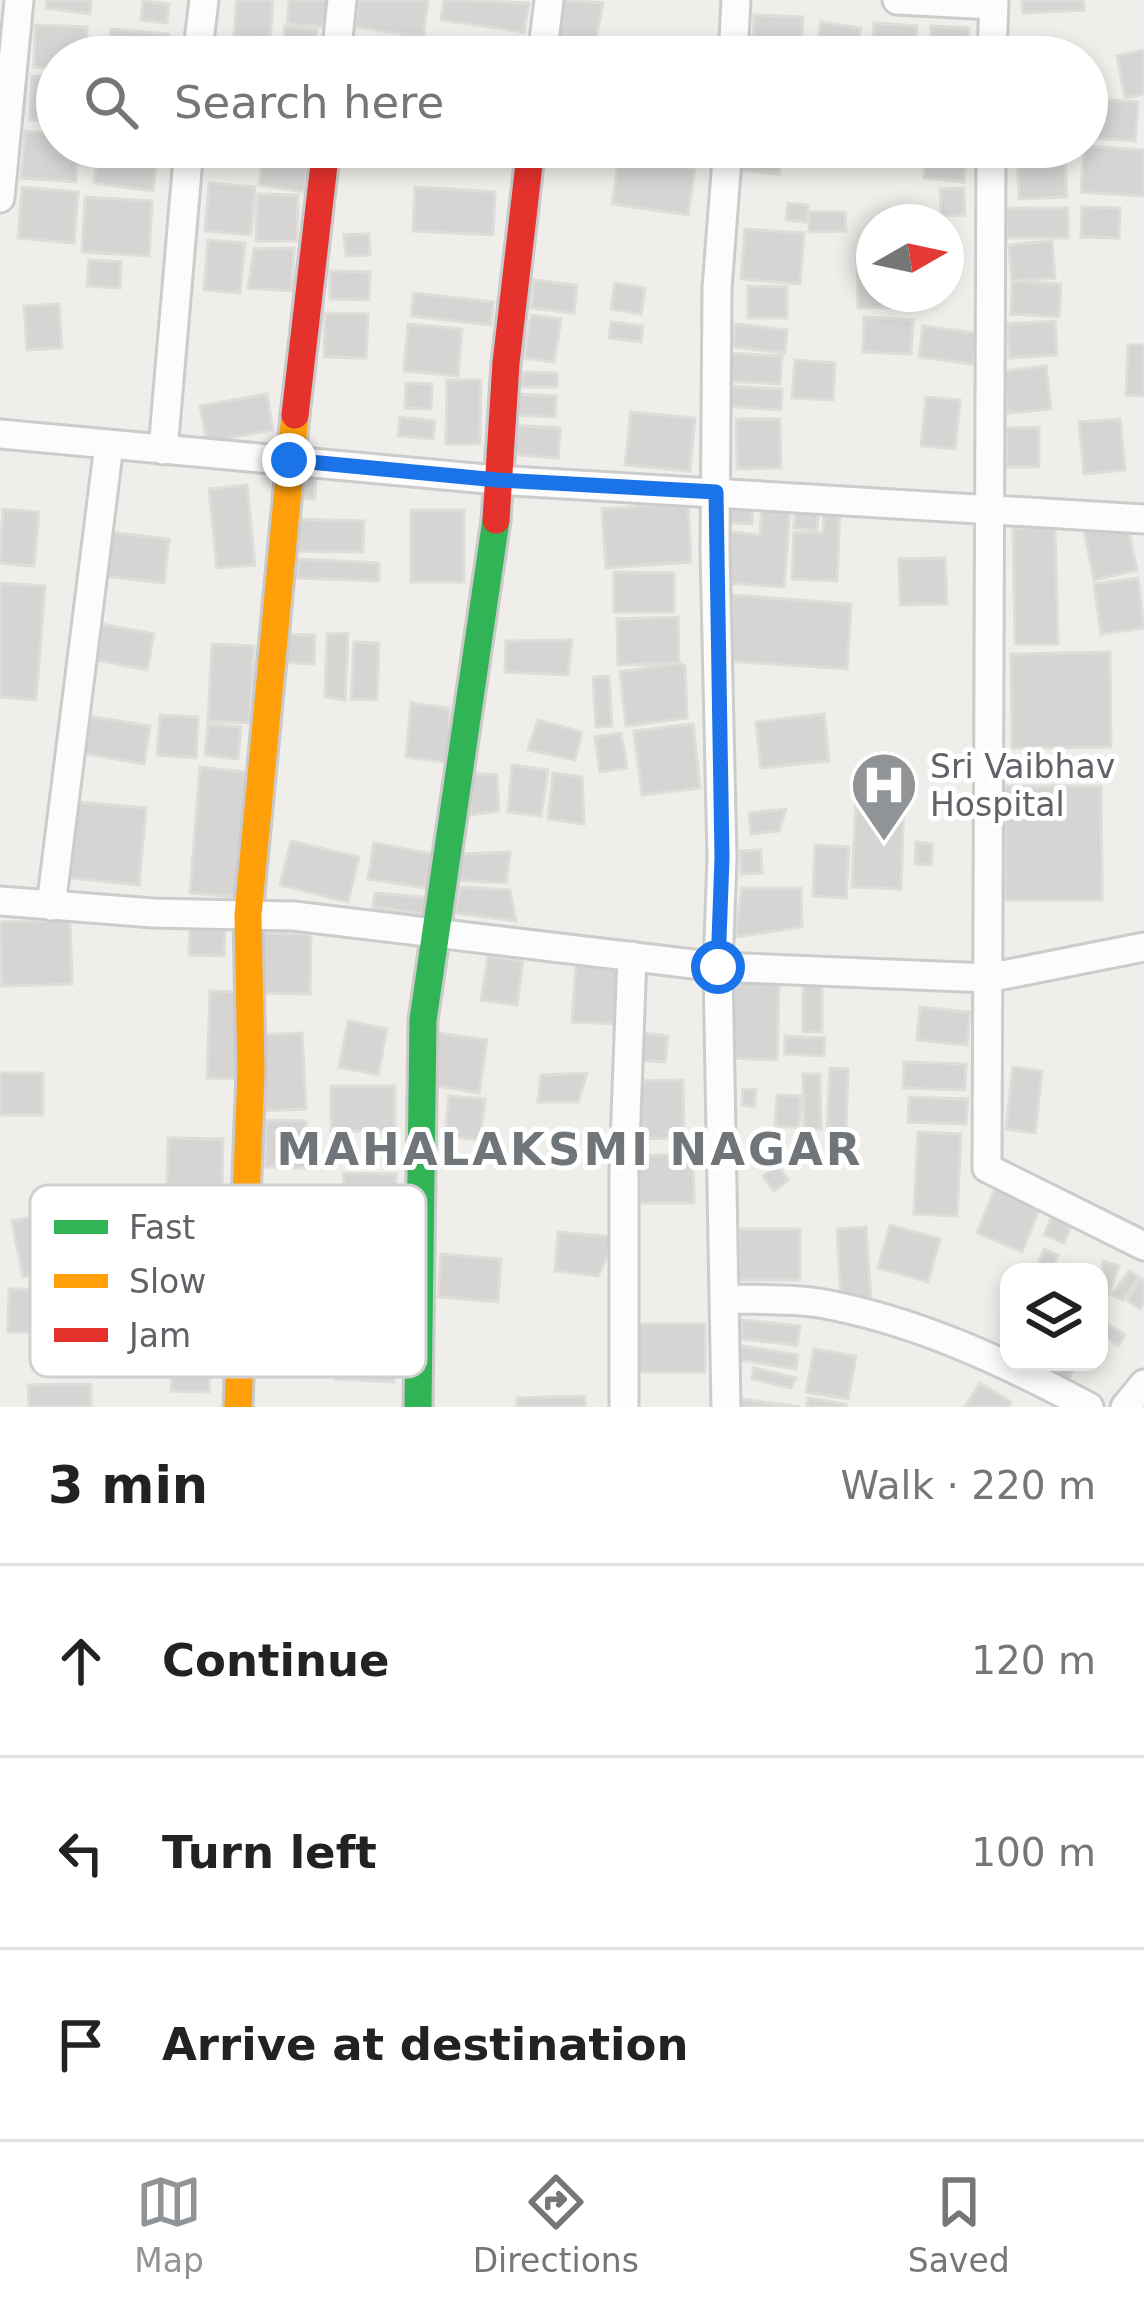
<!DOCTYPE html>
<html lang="en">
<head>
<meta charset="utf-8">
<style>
	body { margin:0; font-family:"DejaVu Sans",sans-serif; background:#f2f2f2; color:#222 }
	.controls { position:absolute; right:36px; bottom:36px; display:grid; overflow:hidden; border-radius:24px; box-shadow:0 6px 18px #0003 }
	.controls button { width:108px; height:108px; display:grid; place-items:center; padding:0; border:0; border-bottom:3px solid #e0e0e0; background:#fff; color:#222; font:60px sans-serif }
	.compass { position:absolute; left:856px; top:204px; width:108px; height:108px; border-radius:50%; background:#fff; box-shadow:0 6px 18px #0003; rotate:81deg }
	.stop { position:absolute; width:36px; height:36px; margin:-27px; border:9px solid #1a73e8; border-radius:50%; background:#fff }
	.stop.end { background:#1a73e8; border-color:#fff; box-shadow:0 3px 12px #0008 }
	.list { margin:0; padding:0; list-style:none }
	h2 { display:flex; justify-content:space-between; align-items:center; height:156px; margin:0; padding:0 48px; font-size:51px }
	h2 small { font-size:39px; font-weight:400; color:#767676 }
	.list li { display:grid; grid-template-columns:78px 1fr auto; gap:36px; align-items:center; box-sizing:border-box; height:192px; padding:0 48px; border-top:3px solid #e0e0e0 }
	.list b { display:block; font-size:45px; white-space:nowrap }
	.list em { font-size:39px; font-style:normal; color:#767676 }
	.icon { flex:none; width:66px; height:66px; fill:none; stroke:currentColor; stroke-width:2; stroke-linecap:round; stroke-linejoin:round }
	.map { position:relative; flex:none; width:1144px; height:1407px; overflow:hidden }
	.search { position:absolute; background:#fff; box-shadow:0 6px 18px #0003; left:36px; right:36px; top:36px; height:132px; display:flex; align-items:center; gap:30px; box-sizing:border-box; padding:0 42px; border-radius:66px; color:#767676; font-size:45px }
	.sheet { height:732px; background:#fff }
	nav { display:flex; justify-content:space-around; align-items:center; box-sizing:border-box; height:168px; border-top:3px solid #e0e0e0; background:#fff; font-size:33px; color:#767676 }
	nav a { display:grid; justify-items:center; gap:6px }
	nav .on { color:#919496 }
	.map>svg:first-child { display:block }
	.building { fill:#d6d5d3; stroke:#deddd9; stroke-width:3 }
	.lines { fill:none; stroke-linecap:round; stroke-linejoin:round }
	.street-casing { stroke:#cbcccc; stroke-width:33 }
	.fast-casing { stroke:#cacacb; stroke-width:33 }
	.slow-casing { stroke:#cacacb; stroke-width:33 }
	.jam-casing { stroke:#cacacb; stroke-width:33 }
	.street { stroke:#fdfcfc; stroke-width:27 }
	.fast { stroke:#30b455; stroke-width:27 }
	.slow { stroke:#ff9f0a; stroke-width:27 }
	.jam { stroke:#e5322d; stroke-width:27 }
	.route { stroke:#1a73e8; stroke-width:15 }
	.labels { text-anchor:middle; stroke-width:10; stroke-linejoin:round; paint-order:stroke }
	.poi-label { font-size:33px; fill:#5f6368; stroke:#fff; text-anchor:start }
	.district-label { font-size:45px; font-weight:bold; letter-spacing:3px; fill:#70757a; stroke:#fff }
	.key { fill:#fff; stroke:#cfd0d2; stroke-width:3 }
	.key-label { font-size:33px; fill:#5f6368 }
</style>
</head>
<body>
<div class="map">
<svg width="1144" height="1407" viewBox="0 0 1144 1407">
	<rect width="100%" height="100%" fill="#efeeea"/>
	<path class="building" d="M47 0H91L90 14 46 8Z
		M237 0H273L270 39 234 36Z
		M289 0H333L330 27 287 24Z
		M359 0H428L423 37 355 27Z
		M444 0 529 3 524 32 441 20Z
		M560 0 603 3 593 54 551 45Z
		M1022 0H1083L1084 10 1023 13Z
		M143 1 169 4 167 23 141 20Z
		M754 15 803 17 801 51 753 50Z
		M821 22 861 28 856 57H815Z
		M874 23 917 26 914 57H871Z
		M35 25 87 27 86 57H57V68L34 67Z
		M285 26 317 30 314 57H282Z
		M931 26 969 28 968 57H931Z
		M111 29 169 34 167 57H108Z
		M1144 50V94L1125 98 1117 56Z
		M32 76 57 78V122L30 120Z
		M1097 99 1138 102 1135 141 1094 138Z
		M25 131 57 134V147H78L76 182 21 178Z
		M1087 146 1144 150V196L1081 192 1084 147Z
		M98 147 158 150 153 191 94 183Z
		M265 147 309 154 304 192 259 185Z
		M739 147H781L779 174 737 170Z
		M927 147H967L964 182 924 178Z
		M1065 147 1067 197 1019 199 1017 148Z
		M619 157 695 169 688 215 612 204Z
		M209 183 255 187 251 235 205 231Z
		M22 187 78 192 74 243 18 238Z
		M415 187 495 192 493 235 413 231Z
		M964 188 965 215 941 216 940 189Z
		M257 194 298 195 297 241H256Z
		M85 197 152 201 149 256 82 252Z
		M788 203 808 205 807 222 786 220Z
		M1082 207 1120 208 1119 238 1081 237Z
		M1007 208H1068V238H1007Z
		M809 212H845L846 231 809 232Z
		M745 229 804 233 800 284 741 279Z
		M369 234 370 255 346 256 344 235Z
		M208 240 245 243 240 293 204 290Z
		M1052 241 1055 278 1012 281 1009 245Z
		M294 248 292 291 248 288 254 249Z
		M874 257V294H908V307L858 308 857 258Z
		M89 260 121 262 120 288 87 286Z
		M330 271 370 272 369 300 330 299Z
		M534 280 577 285 574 313 531 308Z
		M1012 281 1061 284 1059 317 1011 314Z
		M615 283 645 288 641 314 611 309Z
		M748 286 787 287V318H748Z
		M414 293 493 302 491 325 411 316Z
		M59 304 62 348 27 350 24 306Z
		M325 313 368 314 366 358 324 357Z
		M531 315 561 319 554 362 524 358Z
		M864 317 913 320 911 354 863 352Z
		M1055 321 1057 355 1009 358 1008 324Z
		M611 322 643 326 641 342 609 338Z
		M408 324 462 329 458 376 404 371Z
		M736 324 787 330 785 353 733 347Z
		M923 326 977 333 973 364 919 357Z
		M1128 345H1144V396L1126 395Z
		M728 353 782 356 780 384 726 381Z
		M795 360 835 363 833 400 792 398Z
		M1046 366 1051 409 1008 413 1003 371Z
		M524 372 557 373V387H520Z
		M447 380H481L480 444H446Z
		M406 383 432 384 431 409 405 408Z
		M726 386 782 389 781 410 725 406Z
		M267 394 273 430 207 442 200 406Z
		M514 394 556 396 555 417 513 415Z
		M926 397 960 400 955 449 921 446Z
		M631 412 695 418 690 471 625 465Z
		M400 417 435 421 433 439 398 436Z
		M736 419H780L781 468 737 469Z
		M1120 419 1125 470 1084 474 1079 422Z
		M506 425 560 428 558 458 504 454Z
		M1039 427V467H1007V428Z
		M291 472 316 473 315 499 290 498Z
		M247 485 255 565 217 568 209 489Z
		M796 499 819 501 817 530 794 528Z
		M727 500 753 502 752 524 725 522Z
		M688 503 691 562 606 568 602 509Z
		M762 506 790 508 784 587 727 583 731 532 760 535Z
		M3 509 39 512 34 566 0 563Z
		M824 509H840L837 581 792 579 794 532 823 533Z
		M411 510H464V582H411Z
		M293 519 364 521 363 552 292 551Z
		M1127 521 1137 570 1094 580 1084 530Z
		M1055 527 1058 644H1015L1013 528Z
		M108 532 169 539 164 583 104 576Z
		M945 558 947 604 900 605 899 559Z
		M298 559 379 563V581L297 578Z
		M614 572 674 573V612H614Z
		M1138 578 1144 628 1101 634 1094 584Z
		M0 583 45 586 36 700 0 697Z
		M733 595 851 604 847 669 729 661Z
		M678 617 679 663 618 665 617 619Z
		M102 624 154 634 147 670 96 660Z
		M348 633 345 700 325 697 327 634Z
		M278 634 315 635 314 664 277 662Z
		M572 640 568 675 505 672 506 641Z
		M354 642 379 643 377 700 351 699Z
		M212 644 254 646 250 723 208 721Z
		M1110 652 1111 747 1012 748 1011 654Z
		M679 663 685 666 687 718 626 726 620 672Z
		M609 676 612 726 596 727 593 677Z
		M411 703 449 708 450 763 406 757Z
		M824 714 829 761 761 768 756 722Z
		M160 715 198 717 196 758 157 755Z
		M88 716 150 726 144 764 82 753Z
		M538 720 582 732 575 760 528 750Z
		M208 724 241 727 238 759 205 755Z
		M693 724 700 788 642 795 634 731Z
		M621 733 627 768 600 772 595 737Z
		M512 765 548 770 541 816 508 812Z
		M200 767 246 772 236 897 190 893Z
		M473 773 497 775 499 811 470 815Z
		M553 773 582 777 584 824 548 819Z
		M1004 786H1101L1102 900H1005Z
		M856 798 904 800 901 889 852 887Z
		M69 801 146 808 139 885 62 877Z
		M786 809 779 831 751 834 749 813Z
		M291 841 359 857 348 902 280 885Z
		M916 842 933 844 931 865 915 864Z
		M374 843 433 854 432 889 368 879Z
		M815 845 849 847 846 898 813 896Z
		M761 850 762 873 741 874 740 851Z
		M510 852 506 883 456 880 460 854Z
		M460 887 510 890 516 921 455 913Z
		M742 888H801L802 927 735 937Z
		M375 893 435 898 430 915 373 907Z
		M70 920 72 984 2 986 0 922Z
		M190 926 225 928 224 956 189 955Z
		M261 933 311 934 310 994 260 993Z
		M488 956 523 961 517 1005 481 1000Z
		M576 963 620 966 616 1024 572 1022Z
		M733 979 779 981 777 1060 730 1058Z
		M803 980H822V1032H803Z
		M210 991 242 992 238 1079 207 1078Z
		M920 1007 970 1012 967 1045 917 1040Z
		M348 1021 387 1029 378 1075 339 1067Z
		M302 1033 306 1109 265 1111 260 1035Z
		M438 1033 487 1040 479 1093 431 1085Z
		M642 1033 668 1036 665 1062 639 1060Z
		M785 1036 825 1038 824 1056 785 1054Z
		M904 1062 966 1064 965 1090 903 1088Z
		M1013 1067 1042 1071 1035 1133 1006 1129Z
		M830 1068 848 1069 846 1130H827Z
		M0 1073H43V1115H0Z
		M587 1073 578 1102H538L541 1075Z
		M803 1074H820L821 1129 804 1130Z
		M683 1080 684 1138 632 1139 631 1081Z
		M331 1086H395V1131H331Z
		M743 1089 756 1090 754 1107 742 1105Z
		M777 1095 801 1096 799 1128 775 1126Z
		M449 1096 485 1099 480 1140 445 1136Z
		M909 1097 968 1099 966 1124 908 1122Z
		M266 1120 306 1121V1168L265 1167Z
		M918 1132 961 1134 957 1216 914 1214Z
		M168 1138 223 1139 221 1230 166 1229Z
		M693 1154 694 1203H640L637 1156Z
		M777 1165 788 1180 774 1191 763 1176Z
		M343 1173 396 1174 393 1246 347 1250Z
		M996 1186 1041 1205 1022 1252 977 1233Z
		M1054 1211 1074 1219 1064 1243 1044 1235Z
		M54 1213 65 1268 23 1277 12 1221Z
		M890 1225 940 1239 928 1282 878 1268Z
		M866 1227 871 1300 841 1302 837 1229Z
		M739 1229H800V1280H739Z
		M558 1232 616 1237 598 1276 555 1271Z
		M1044 1249 1058 1255 1051 1272H1035Z
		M441 1254 501 1259 498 1302 438 1297Z
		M1103 1261 1119 1266 1106 1301 1099 1298Z
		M1129 1271 1139 1277 1123 1300 1112 1295Z
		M1140 1279 1144 1281V1302L1140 1309 1127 1300Z
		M9 1289H85L84 1333 8 1332Z
		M742 1320 800 1326 797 1345 741 1339Z
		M1106 1323 1125 1335 1118 1346 1100 1333Z
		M633 1324H705V1372H632Z
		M339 1337 397 1340 394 1382 336 1379Z
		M737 1345 798 1355 796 1369 735 1359Z
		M814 1349 856 1356 848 1399 806 1392Z
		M172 1355 210 1356 209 1392 171 1391Z
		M1063 1362H1078L1063 1389 1052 1382Z
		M754 1368 796 1378 791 1388 752 1379Z
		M980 1383 1011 1402 1008 1407H965Z
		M91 1384V1407H29L28 1385Z
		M585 1396V1407H517V1398Z
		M808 1398 846 1404V1407H807Z
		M742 1399 800 1407H741Z"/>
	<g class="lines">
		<g class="street-casing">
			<path id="street" d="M897 0 993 5
				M197 57 204 0
				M336 57 342 0
				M542 57 549 0
				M733 57 736 0
				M992 57 994 0
				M991 147 987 1168 1144 1246
				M0 198 19 0
				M0 434 497 480 1144 519
				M163 450 189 147
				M0 901 153 913 294 916 718 967 988 978 1144 947
				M51 906 109 445
				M725 1299C756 1300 789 1298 819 1303 915 1320 1003 1361 1089 1407
				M624 1407V1170L632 956
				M726 1407 718 967 722 858 715 551 717 288 728 147
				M1125 1407 1144 1384"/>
		</g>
		<g class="fast-casing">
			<path id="fast" d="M418 1407 423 1020 496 520"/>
		</g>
		<g class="slow-casing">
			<path id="slow" d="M238 1407 251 1072 248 915 295 415"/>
		</g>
		<g class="jam-casing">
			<path id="jam" d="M295 415 326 147
				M496 520 506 363 531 147"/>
		</g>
		<use href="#street" class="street"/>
		<use href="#fast" class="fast"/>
		<use href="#slow" class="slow"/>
		<use href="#jam" class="jam"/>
	</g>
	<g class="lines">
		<path class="route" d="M289 460 497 480 716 492 722 858 718 967"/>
	</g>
	<defs>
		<g id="hospital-pin" transform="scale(3.45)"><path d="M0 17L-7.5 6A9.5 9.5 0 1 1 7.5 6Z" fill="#919496" stroke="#fff"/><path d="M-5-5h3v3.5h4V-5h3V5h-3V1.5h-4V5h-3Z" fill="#fff"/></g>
	</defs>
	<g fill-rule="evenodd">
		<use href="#hospital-pin" x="884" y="785"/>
	</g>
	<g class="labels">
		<g class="poi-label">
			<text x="930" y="778">Sri Vaibhav<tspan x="930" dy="38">Hospital</tspan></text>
		</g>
		<g class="district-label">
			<text x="570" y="1165">MAHALAKSMI NAGAR</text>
		</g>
	</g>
	<rect x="30" y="1185" width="396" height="192" rx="18" class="key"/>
	<rect x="54" y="1220" width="54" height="14" fill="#30b455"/>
	<rect x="54" y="1274" width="54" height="14" fill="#ff9f0a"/>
	<rect x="54" y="1328" width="54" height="14" fill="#e5322d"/>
	<g class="key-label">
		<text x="129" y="1239">Fast</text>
		<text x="129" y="1293">Slow</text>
		<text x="129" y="1347">Jam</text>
	</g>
</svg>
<div class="controls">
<button><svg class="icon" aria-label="layers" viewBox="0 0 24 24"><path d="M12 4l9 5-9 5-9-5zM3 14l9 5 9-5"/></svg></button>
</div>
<svg class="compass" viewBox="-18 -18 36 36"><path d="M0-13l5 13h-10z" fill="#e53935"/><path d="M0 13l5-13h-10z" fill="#767676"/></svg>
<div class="stop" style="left:718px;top:967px"></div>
<div class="stop end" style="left:289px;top:460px"></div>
<div class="search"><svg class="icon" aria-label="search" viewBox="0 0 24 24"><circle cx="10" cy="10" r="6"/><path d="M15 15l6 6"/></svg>Search here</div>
</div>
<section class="sheet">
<h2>3 min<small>Walk · 220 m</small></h2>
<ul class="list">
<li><svg class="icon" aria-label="ahead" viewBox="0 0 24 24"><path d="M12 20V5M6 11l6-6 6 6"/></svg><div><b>Continue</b></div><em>120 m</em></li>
<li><svg class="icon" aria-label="left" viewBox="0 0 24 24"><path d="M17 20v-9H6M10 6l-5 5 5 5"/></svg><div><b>Turn left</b></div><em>100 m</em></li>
<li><svg class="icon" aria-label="arrive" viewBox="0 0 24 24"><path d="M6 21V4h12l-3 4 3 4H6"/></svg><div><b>Arrive at destination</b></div></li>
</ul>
</section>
<nav>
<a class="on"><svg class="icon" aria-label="map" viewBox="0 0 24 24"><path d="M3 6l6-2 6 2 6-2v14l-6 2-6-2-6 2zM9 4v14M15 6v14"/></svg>Map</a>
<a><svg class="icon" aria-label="directions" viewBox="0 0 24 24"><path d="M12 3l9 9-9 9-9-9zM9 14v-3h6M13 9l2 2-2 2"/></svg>Directions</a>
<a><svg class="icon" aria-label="saved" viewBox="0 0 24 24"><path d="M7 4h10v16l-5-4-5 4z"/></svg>Saved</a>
</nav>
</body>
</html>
